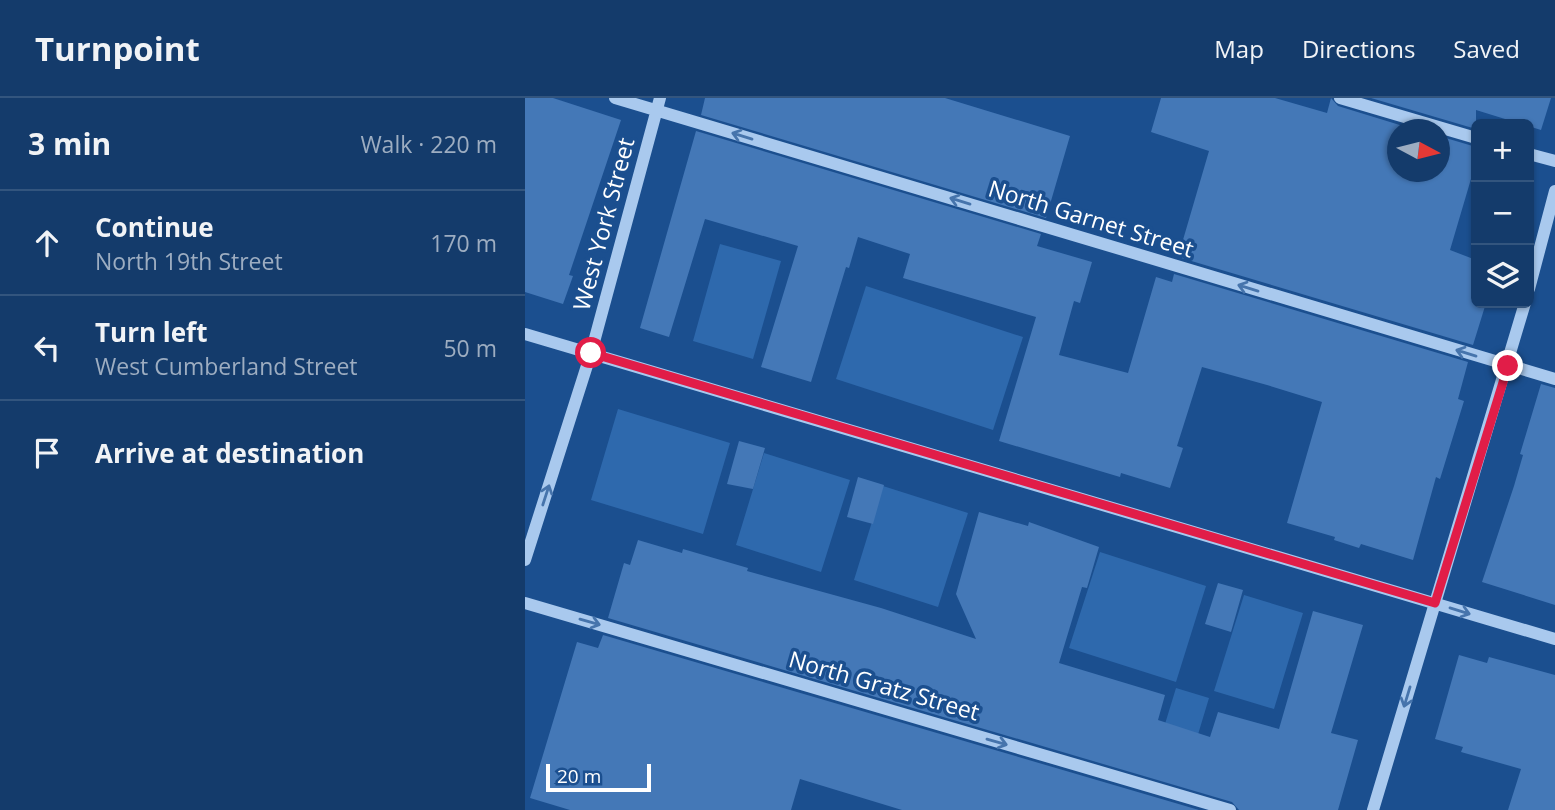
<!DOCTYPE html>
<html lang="en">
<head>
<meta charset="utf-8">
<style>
	body { margin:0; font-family:"Open Sans",sans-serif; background:#1d4271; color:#f1f3f6 }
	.controls { position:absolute; right:21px; top:21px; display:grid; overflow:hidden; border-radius:10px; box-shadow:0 2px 5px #0004 }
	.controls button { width:63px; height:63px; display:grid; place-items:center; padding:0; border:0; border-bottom:2px solid #33557e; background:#143b6b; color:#f1f3f6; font:35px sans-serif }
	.compass { position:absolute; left:862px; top:21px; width:63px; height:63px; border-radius:50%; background:#143b6b; box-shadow:0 2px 5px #0004; rotate:97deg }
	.scale { position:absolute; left:21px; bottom:18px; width:105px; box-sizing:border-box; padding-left:7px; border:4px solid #fff; border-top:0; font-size:19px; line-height:24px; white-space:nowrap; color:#fff; -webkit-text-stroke:5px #1b4f8f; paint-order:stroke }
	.stop { position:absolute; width:21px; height:21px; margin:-16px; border:5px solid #e11d48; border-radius:50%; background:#fff }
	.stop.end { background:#e11d48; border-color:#fff; box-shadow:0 2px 7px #0008 }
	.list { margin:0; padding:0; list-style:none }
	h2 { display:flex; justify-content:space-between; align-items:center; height:91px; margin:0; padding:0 28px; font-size:30px }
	h2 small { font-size:23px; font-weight:400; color:#9dadc1 }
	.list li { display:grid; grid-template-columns:46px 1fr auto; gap:21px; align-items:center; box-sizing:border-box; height:105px; padding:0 28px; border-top:2px solid #33557e }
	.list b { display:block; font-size:26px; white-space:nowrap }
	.list p { margin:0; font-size:23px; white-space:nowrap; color:#9dadc1 }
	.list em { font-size:23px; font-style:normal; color:#9dadc1 }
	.icon { flex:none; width:38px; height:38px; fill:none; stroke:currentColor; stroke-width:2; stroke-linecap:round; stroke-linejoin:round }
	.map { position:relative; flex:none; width:1030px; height:712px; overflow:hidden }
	header { display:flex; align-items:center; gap:42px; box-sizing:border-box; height:98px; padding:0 35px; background:#143b6b; border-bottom:2px solid #33557e }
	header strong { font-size:33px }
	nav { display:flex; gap:38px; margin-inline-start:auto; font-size:24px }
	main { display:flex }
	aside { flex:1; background:#143b6b }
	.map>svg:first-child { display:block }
	.green { fill:#2e69ad }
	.building { fill:#4478b7 }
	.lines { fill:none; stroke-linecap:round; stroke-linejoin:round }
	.minor { stroke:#a9c9ee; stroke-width:12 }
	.oneway { stroke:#4674ac }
	.route { stroke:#e11d48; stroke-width:9 }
	.labels { text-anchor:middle; stroke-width:7; stroke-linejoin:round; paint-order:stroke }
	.street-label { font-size:23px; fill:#fff; stroke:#1b4f8f }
</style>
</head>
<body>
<header>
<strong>Turnpoint</strong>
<nav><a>Map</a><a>Directions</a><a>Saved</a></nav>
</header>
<main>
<aside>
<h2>3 min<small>Walk · 220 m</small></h2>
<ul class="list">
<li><svg class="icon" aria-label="ahead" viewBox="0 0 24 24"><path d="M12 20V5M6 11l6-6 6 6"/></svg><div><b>Continue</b><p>North 19th Street</p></div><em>170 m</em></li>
<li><svg class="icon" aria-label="left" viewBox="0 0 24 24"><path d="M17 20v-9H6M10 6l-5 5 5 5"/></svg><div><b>Turn left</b><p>West Cumberland Street</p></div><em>50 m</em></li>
<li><svg class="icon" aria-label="arrive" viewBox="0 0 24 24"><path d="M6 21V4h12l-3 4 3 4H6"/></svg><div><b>Arrive at destination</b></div></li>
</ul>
</aside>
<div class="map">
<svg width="1030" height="712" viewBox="0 0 1030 712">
	<rect width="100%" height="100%" fill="#1b4f8f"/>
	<path class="green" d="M195 146 256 163 228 261 168 243Z
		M341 188 498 239 468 332 311 281Z
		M93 311 205 345 178 436 66 402Z
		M239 355 325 382 296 474 211 447Z
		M358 388 443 415 413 509 329 482Z
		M575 454 681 488 651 584 544 550Z
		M719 497 778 515 749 611 689 593Z
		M651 590 684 600 662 673 629 662Z"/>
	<path class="building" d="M0 0H28L96 22 44 177 48 178 38 206 0 194Z
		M180 0H420L545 38 521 120 176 17Z
		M636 0H750L802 15 806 0 813 8 891 32H872V74H914V38L951 49V64L925 152 951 162V205H961L948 247 653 159 684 53 626 34Z
		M846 0H1026L1016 32 951 12V31Z
		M171 33 516 136 512 148 567 164 555 205 549 203 534 257 603 275 631 179 647 184 649 176 943 264 933 301 939 303 915 381 911 379 888 462 836 446 834 450 809 442 810 439 762 425 797 304 742 287 677 269 652 348 658 350 645 390 596 375 595 379 474 343 511 219 378 180 385 156 333 139 324 170 321 169 286 284 236 269 273 148 180 121 144 239 115 230Z
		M1016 286 1030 290V507L957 484 989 388 998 357 995 356Z
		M214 343 240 350 228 391 202 386Z
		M333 379 359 387 348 426 322 419Z
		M454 414 503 428 504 424 574 449 562 490 557 489 534 565 640 597 633 622 685 639 693 614 754 631 788 513 838 527 806 635 833 642 813 712H714L707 704 83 520 99 465 105 467 113 442 157 455 158 451 223 470 222 473 356 510 451 541 431 496Z
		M693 485 718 492 706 534 680 526Z
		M78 537 674 712H377L275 681 266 712H45L5 700 52 544 73 550Z
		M934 557 962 565 964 559 1030 577V712H983L996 671 936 654 938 649 910 641Z"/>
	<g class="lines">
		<path class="minor" d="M90 0 1030 281
			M815 0 951 40
			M1004 56 1030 63
			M1004 191 1030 93
			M0 236 1030 541
			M0 462 66 255 135 0
			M0 505 705 712
			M848 712 1000 205"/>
	</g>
	<defs><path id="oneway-shaft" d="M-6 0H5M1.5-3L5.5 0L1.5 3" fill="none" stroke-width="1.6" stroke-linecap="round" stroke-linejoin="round" transform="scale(1.75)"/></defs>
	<g class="oneway">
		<use href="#oneway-shaft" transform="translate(217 38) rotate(-163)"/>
		<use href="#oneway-shaft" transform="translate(435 103) rotate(-163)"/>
		<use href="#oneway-shaft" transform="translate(723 190) rotate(-163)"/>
		<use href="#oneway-shaft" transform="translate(941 255) rotate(-163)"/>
		<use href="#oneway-shaft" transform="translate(21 397) rotate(-72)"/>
		<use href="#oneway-shaft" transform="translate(935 513) rotate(17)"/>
		<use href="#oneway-shaft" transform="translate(65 524) rotate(16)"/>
		<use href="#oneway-shaft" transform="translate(882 599) rotate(107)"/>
		<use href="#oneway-shaft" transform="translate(472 644) rotate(16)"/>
	</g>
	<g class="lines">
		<path class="route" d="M66 255 910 505 983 268"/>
	</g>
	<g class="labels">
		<g class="street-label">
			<text transform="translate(566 121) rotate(17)" y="8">North Garnet Street</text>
			<text transform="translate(79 126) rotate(-75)" y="8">West York Street</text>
			<text transform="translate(359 588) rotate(16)" y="8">North Gratz Street</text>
		</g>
	</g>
</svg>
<div class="controls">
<button>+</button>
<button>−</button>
<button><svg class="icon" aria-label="layers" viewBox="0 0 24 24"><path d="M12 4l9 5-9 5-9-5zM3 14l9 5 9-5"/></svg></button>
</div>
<svg class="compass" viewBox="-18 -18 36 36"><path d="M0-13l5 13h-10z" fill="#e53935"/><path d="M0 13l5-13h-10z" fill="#9dadc1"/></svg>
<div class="scale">20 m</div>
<div class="stop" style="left:66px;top:255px"></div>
<div class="stop end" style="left:983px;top:268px"></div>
</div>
</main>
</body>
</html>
